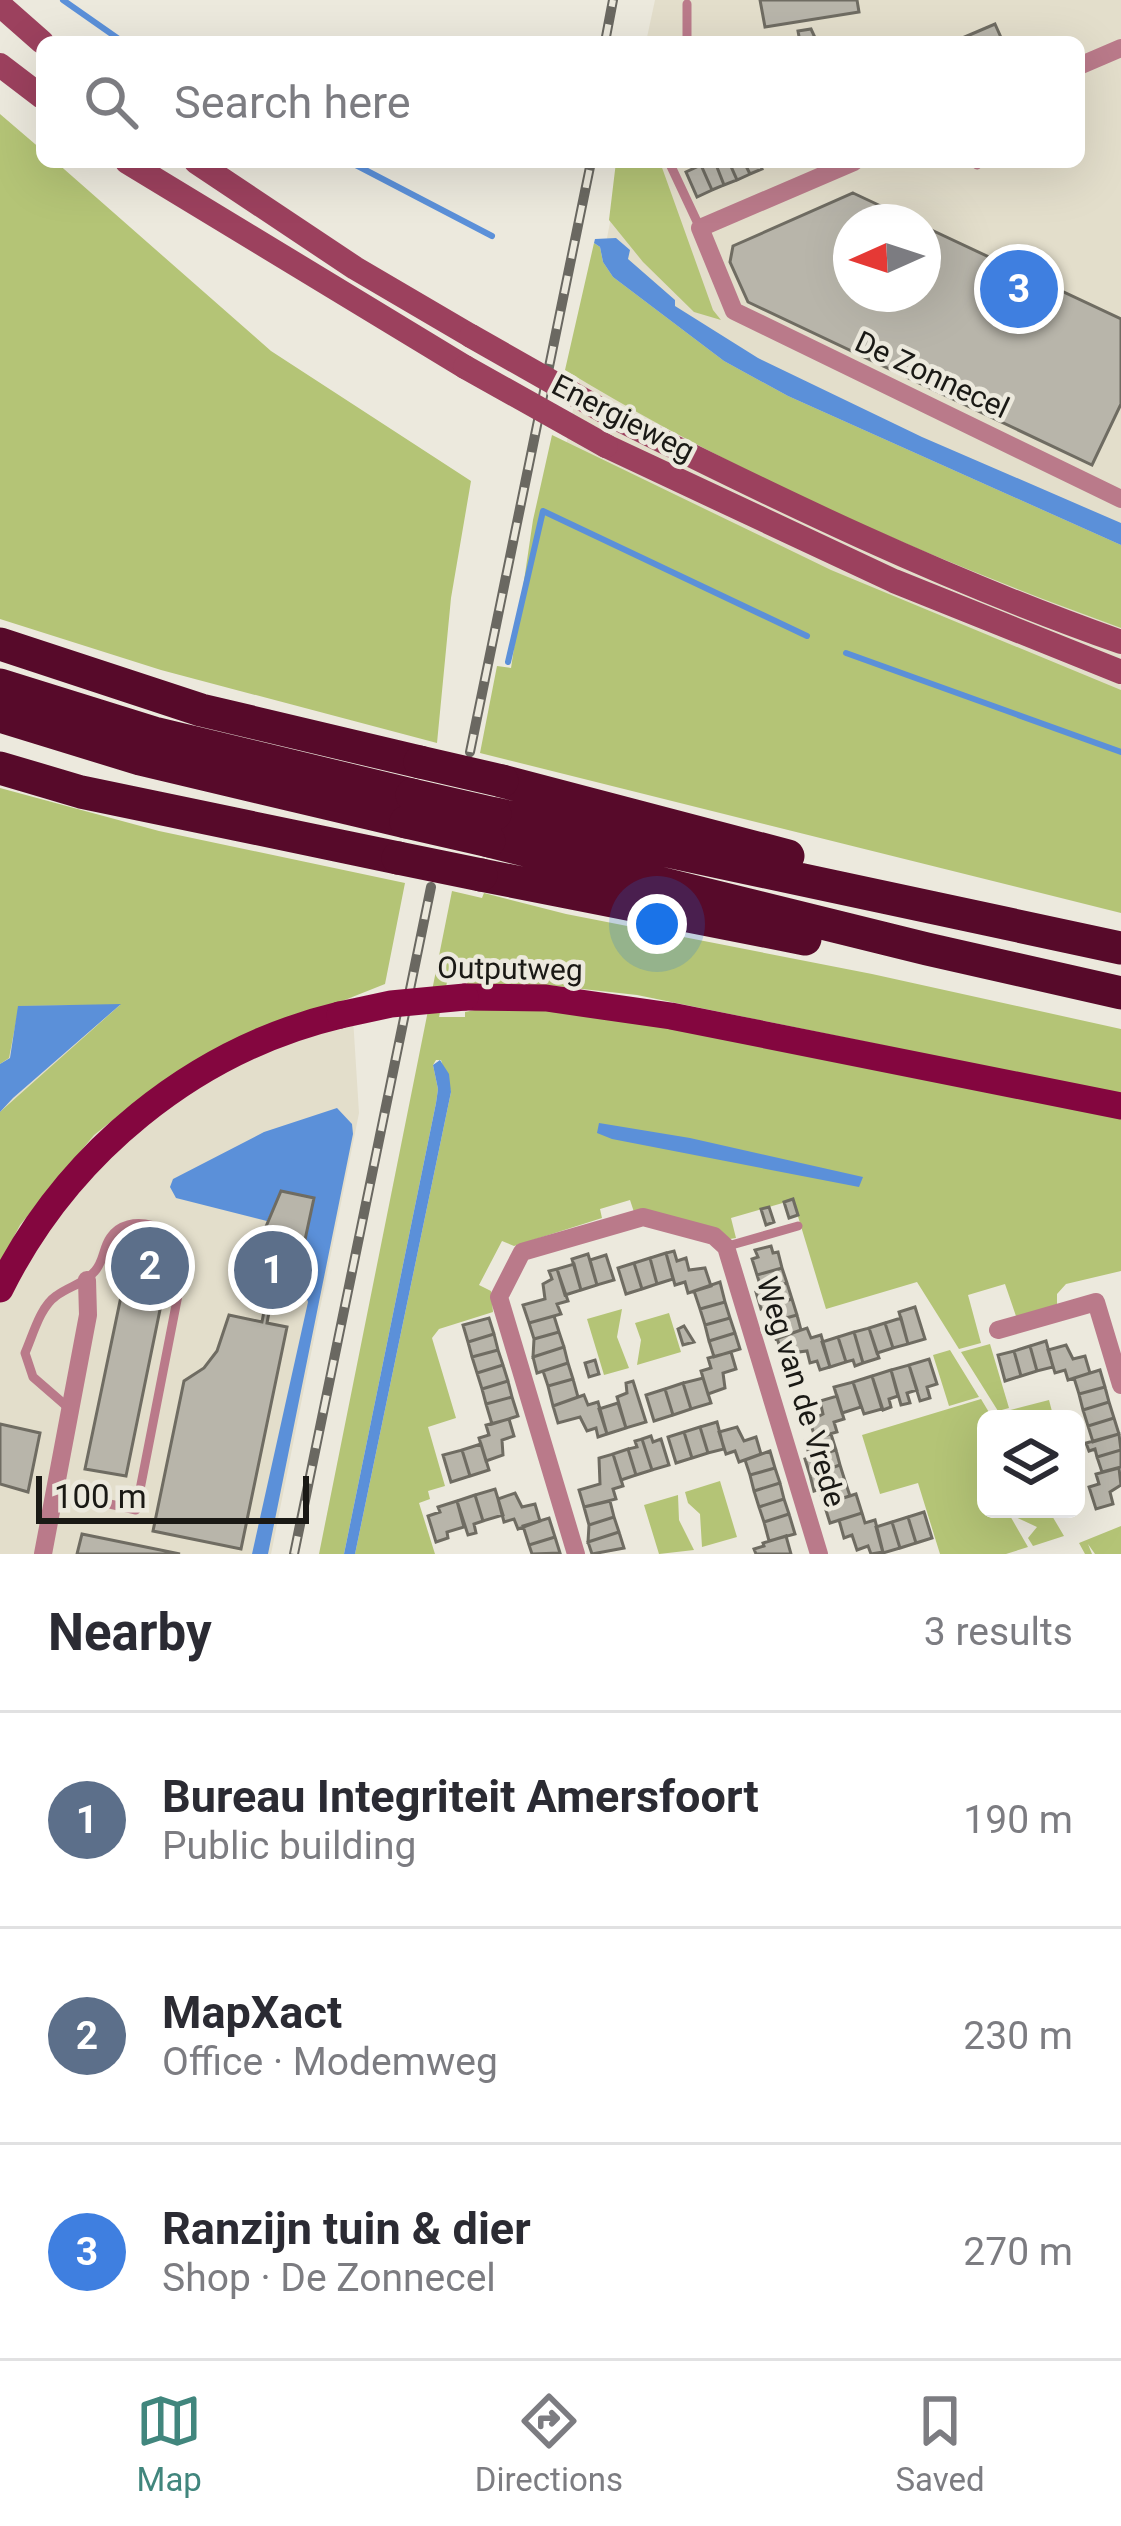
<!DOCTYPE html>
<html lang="en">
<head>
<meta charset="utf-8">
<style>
	body { margin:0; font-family:Roboto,sans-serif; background:#f7f7f7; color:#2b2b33 }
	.controls { position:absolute; right:36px; bottom:36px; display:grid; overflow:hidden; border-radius:18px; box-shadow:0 12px 48px #0002 }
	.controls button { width:108px; height:108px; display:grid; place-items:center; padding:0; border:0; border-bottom:3px solid #e1e1e2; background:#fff; color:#2b2b33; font:60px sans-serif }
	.compass { position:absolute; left:833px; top:204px; width:108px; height:108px; border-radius:50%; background:#fff; box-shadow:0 12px 48px #0002; rotate:267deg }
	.scale { position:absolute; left:36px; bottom:30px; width:273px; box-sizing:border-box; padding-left:12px; border:6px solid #1a1915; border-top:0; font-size:33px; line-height:42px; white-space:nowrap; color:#1a1915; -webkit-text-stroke:9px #ece9dd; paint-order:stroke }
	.you { position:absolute; left:657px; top:924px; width:42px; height:42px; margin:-30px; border:9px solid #fff; border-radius:50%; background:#1a73e8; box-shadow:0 0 0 18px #1a73e833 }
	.badge { display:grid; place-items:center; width:78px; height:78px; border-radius:50%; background:#41867d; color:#fff; font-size:39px; font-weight:700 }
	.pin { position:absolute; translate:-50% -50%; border:6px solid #fff; box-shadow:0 3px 12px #0006 }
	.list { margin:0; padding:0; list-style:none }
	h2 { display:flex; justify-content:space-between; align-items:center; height:156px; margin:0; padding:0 48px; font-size:51px }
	h2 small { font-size:39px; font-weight:400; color:#7c7c81 }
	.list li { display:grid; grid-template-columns:78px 1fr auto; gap:36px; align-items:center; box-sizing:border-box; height:216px; padding:0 48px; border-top:3px solid #e1e1e2 }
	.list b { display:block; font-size:45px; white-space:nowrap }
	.list p { margin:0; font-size:39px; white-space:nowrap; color:#7c7c81 }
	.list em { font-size:39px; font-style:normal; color:#7c7c81 }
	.icon { flex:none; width:66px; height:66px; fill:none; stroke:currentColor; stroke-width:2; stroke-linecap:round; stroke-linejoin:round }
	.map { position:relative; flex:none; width:1121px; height:1554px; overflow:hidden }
	.search { position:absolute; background:#fff; box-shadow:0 12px 48px #0002; left:36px; right:36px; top:36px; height:132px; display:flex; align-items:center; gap:30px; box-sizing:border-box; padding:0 42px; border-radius:18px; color:#7c7c81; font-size:45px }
	.sheet { height:804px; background:#fff }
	nav { display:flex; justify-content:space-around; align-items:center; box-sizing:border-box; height:168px; border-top:3px solid #e1e1e2; background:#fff; font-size:33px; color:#7c7c81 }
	nav a { display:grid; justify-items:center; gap:6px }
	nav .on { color:#41867d }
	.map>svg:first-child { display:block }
	.built { fill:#e3decb; fill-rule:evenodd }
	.green { fill:#b4c476 }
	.water { fill:#5b90d9 }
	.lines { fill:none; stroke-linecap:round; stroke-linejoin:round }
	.stream { stroke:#5b90d9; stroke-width:6 }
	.building { fill:#b8b5aa; stroke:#6f6c62; stroke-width:3 }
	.lane { stroke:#ba7a8a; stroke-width:9 }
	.street { stroke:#ba7a8a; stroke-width:18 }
	.secondary { stroke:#9c415e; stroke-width:24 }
	.primary { stroke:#84063f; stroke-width:27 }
	.highway { stroke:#570a2a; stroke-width:33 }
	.rail-casing { stroke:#6a6861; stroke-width:10 }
	.rail { stroke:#ece9dd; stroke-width:6; stroke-dasharray:18; stroke-linecap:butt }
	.secondary-bridge { stroke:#9c415e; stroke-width:24 }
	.primary-bridge { stroke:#84063f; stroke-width:27 }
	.highway-bridge { stroke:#570a2a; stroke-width:33 }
	.labels { text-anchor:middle; stroke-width:9; stroke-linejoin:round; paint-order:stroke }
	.street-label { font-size:30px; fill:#1a1915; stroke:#ece9dd }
</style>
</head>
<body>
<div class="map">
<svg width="1121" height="1554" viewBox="0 0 1121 1554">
	<rect width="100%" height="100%" fill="#ece9dd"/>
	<path class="built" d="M655 0H1121V860L512 718 622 162H1079V42H646ZM851 222H923V294H851Z
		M0 812 346 907 359 1113 271 1554H0Z"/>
	<path class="green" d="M0 114 42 150V162H56L271 351 471 481 451 598 437 743 161 670 0 619Z
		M616 162H660L713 310 721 320 694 312 643 262 609 220Z
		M594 243 600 247 603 262 613 277 724 361 788 396 1121 545V628C930 559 739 476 565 370Z
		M552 435 831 570 1121 690V913L480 753 497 666 511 668 533 520Z
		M0 788 159 831 405 883 385 984 224 1048 157 1085 94 1135 20 1225 0 1263V1112L120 1005 19 1006 9 1058 0 1064Z
		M452 891 482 898 484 893 566 914 872 974 1121 1029V1094L637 995 546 985 467 984 468 979 480 977 448 978 439 1017H465V1012L495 1006 616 1017 1121 1115V1271L1066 1284 1057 1294V1307L1017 1319 1005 1284 968 1295 981 1343 959 1349 917 1282 826 1309 793 1200 731 1218 736 1238 730 1239 634 1212 630 1200 600 1209 602 1218 514 1246 502 1241 479 1285 491 1291 493 1312 439 1329 432 1338 456 1418 428 1427 445 1486 428 1491 430 1499 419 1503 435 1554H355L451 1092 441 1060H436L433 1065 438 1089 436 1103 344 1554H319Z
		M622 1309 617 1337 629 1368 604 1375 587 1319Z
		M669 1313 681 1352 637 1365 641 1340 635 1323Z
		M990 1344 1009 1408 998 1411 961 1352Z
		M950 1350 979 1397 949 1406 933 1355Z
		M981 1399 993 1419H986V1509H1048L1064 1536 1033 1546 1028 1538 1037 1527 1009 1514 1028 1547 1006 1554H940L918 1483 880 1494 862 1435Z
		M1049 1400 1054 1419H1003L999 1413Z
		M720 1481 737 1537 702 1547 700 1514 688 1503 685 1492Z
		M678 1495 679 1520 694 1550 659 1554 644 1505Z
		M1121 1526V1554H1095L1088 1544 1092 1554H1085L1079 1543Z"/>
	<path class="water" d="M616 238 630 250 628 259 675 300V306L758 358 922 437 1121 523V545L788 396 724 361 613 277 603 262 600 247 594 243 595 239Z
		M121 1004 13 1098 0 1112V1064L10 1058 18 1006Z
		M440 1060 449 1074 451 1092 355 1554H344L436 1103 438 1089 433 1065Z
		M337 1108 352 1124 353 1134 268 1554H252L308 1302 303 1288 296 1284 313 1198 281 1191 267 1221 176 1198 170 1187 173 1179 264 1132Z
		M599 1123 690 1138 863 1177 859 1187 612 1139 597 1133Z"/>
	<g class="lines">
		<path class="stream" d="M63 0 123 42
			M350 162 492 236
			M846 653 1121 752
			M508 662 543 511 807 636"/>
	</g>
	<path class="building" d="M760 0H857L859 12 765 27Z
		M995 24 1003 42H953Z
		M811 29 817 42H800L798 31Z
		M715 162 724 185 712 190 701 165Z
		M715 162H729L737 180 724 185Z
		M729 162H744L750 174 737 180Z
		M744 162H759L762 169 750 174Z
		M701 165 712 190 697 197 686 172Z
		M853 193 915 222H851V294H923V226L1121 319V404L1092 465 748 302 730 262 733 246Z
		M281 1191 314 1198 292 1300 272 1296 267 1323 287 1327 241 1549 153 1531 184 1381 204 1368 217 1351 229 1315 262 1322 267 1295 252 1292 254 1255Z
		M793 1199 798 1215 789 1218 784 1202Z
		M769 1207 774 1222 766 1225 761 1209Z
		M133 1239 159 1244 171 1256 126 1476 85 1469Z
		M771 1246 773 1253 778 1252 782 1268 757 1275 752 1259 758 1257 755 1250Z
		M674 1251 677 1261 686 1258 689 1270 705 1268 711 1286 688 1293 685 1282 675 1285 666 1253Z
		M666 1253 673 1279 657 1284 650 1258Z
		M588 1254 597 1285 581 1290 572 1259Z
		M606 1255 614 1280 597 1285 590 1260Z
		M650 1258 657 1284 642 1289 634 1263Z
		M634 1263 642 1289 626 1294 618 1268Z
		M574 1264 581 1290 565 1295 557 1269Z
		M782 1268 787 1283 762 1291 757 1275Z
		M557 1269 568 1301 557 1304 561 1314 529 1323 523 1305 545 1299 543 1284 552 1279 549 1271Z
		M720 1282 725 1302 700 1309 694 1291Z
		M787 1283 792 1299 761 1309 756 1292Z
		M792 1299 797 1315 771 1322 766 1306Z
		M725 1302 730 1318 705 1325 700 1309Z
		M915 1307 925 1339 908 1344 899 1312Z
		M797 1315 801 1330 776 1339 771 1322Z
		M554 1316 559 1332 534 1339 529 1323Z
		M489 1318 494 1334 468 1342 463 1325Z
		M730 1318 735 1333 709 1341 705 1325Z
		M901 1318 908 1344 893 1348 885 1323Z
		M885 1323 893 1348 877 1353 869 1328Z
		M684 1326 694 1342 683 1345 678 1329Z
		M807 1328 811 1338 821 1335 830 1367 820 1370 817 1361 810 1363 807 1351 782 1354 777 1338Z
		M869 1328 879 1358 863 1363 854 1332Z
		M559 1332 564 1347 533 1357 534 1339Z
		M854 1332 863 1363 855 1366 853 1360 846 1362 838 1337Z
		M735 1333 740 1349 714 1357 709 1341Z
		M494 1334 498 1350 472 1357 468 1342Z
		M838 1337 846 1362 830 1367 822 1342Z
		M1046 1341 1053 1367 1037 1371 1030 1346Z
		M1066 1345 1073 1359 1085 1356 1090 1373 1068 1380 1065 1370 1055 1373 1048 1350Z
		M1030 1346 1037 1371 1021 1376 1014 1351Z
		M564 1347 568 1363 537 1373 533 1357Z
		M498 1350 503 1365 477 1373 472 1357Z
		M1014 1351 1021 1376 1005 1381 998 1355Z
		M731 1352 736 1369 723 1373 725 1388 708 1394 701 1371 711 1368 708 1358Z
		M929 1359 937 1384 927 1387 930 1398 920 1401 909 1365Z
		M595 1360 599 1374 589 1377 585 1363Z
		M568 1363 573 1379 548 1386 543 1371Z
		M503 1365 508 1381 482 1389 477 1373Z
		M909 1365 917 1390 907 1393 910 1403 901 1405 891 1370Z
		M891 1370 898 1396 889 1399 891 1407 883 1410 872 1376Z
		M1100 1370 1105 1387 1079 1394 1074 1378Z
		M872 1376 882 1409 864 1414 853 1382Z
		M703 1378 711 1403 691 1409 683 1383Z
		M573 1379 578 1397 553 1406 548 1386Z
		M508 1381 512 1397 486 1404 482 1389Z
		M633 1381 646 1422 626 1428 617 1397 627 1393 626 1383Z
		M853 1382 861 1407 842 1413 834 1387Z
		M683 1383 691 1409 673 1415 665 1389Z
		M1105 1387 1109 1402 1083 1410 1079 1394Z
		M665 1389 673 1415 654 1421 646 1395Z
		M584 1395 588 1405 598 1402 607 1434 598 1437 596 1428 587 1431 580 1417 558 1423 553 1406Z
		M837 1396 844 1419 834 1422 837 1432 815 1438 810 1421 823 1414 820 1401Z
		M512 1397 518 1416 492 1424 486 1404Z
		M1109 1402 1114 1418 1088 1426 1083 1410Z
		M618 1403 626 1428 607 1434 599 1409Z
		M1114 1418 1119 1434 1093 1442 1088 1426Z
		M509 1419 514 1436 502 1440 503 1455 486 1461 479 1438 489 1435 486 1425Z
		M717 1422 724 1449 708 1453 700 1427Z
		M0 1424 40 1433 28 1492 0 1484Z
		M700 1427 708 1453 692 1458 684 1432Z
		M737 1427 744 1441 756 1437 761 1454 739 1462 735 1451 726 1454 719 1432Z
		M684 1432 692 1458 676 1463 668 1437Z
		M831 1434 836 1450 810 1457 805 1441Z
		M1119 1434 1121 1450 1097 1457 1095 1449 1089 1451 1086 1443Z
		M651 1436 653 1442 661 1439 669 1465 652 1470 642 1439Z
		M642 1439 652 1470 636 1475 628 1449 637 1447 635 1441Z
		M481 1444 489 1470 470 1476 462 1450Z
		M628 1449 636 1475 621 1480 613 1454Z
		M462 1450 470 1476 451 1482 443 1455Z
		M836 1450 840 1465 810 1475 805 1459Z
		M1121 1450V1467L1102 1472 1097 1457Z
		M770 1451 775 1468 750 1475 745 1460Z
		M613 1454 623 1486 613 1489 616 1499 584 1507 579 1490 600 1484 599 1458Z
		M840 1465 845 1481 814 1491 810 1475Z
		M775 1468 780 1483 754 1491 750 1475Z
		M1119 1468 1121 1485 1110 1492 1113 1504 1096 1509 1089 1487 1099 1484 1096 1474Z
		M845 1481 850 1496 824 1504 819 1489Z
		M780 1483 784 1499 759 1507 754 1491Z
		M495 1489 503 1515 483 1521 475 1495Z
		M515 1493 522 1507 535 1504 540 1521 518 1529 514 1519 504 1522 498 1499Z
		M856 1494 862 1513 830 1523 824 1504Z
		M475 1495 483 1521 474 1524 476 1533 468 1535 457 1501Z
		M784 1499 789 1514 764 1522 759 1507Z
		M457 1501 464 1527 447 1532 448 1538 436 1542 428 1516 440 1512 438 1507Z
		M610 1501 614 1517 589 1525 584 1507Z
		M924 1512 932 1538 916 1543 908 1517Z
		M862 1513 865 1523 875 1520 883 1552 871 1554 868 1546 857 1550 852 1535 844 1538 839 1520Z
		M789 1514 795 1534 769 1541 764 1522Z
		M614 1517 619 1532 588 1542 589 1525Z
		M908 1517 916 1543 900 1548 892 1522Z
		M549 1518 555 1537 529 1545 523 1526Z
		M892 1522 900 1548 883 1553 876 1527Z
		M619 1532 624 1548 592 1554 588 1542Z
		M82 1534 180 1554H77Z
		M786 1536 791 1554H756L754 1549 764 1546 763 1543Z
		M555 1537 560 1553 532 1554 529 1545Z"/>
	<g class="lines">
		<path class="lane" d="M687 4V42
			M669 162 700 228
			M976 162 977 165
			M728 1246 798 1226
			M57 1492 136 1510 186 1254C178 1227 128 1210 110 1238 103 1248 104 1261 95 1271 84 1284 69 1286 56 1296 40 1307 33 1335 25 1353L33 1377 71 1410"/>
		<path class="street" d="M1079 66 1121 48
			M854 162 700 228 734 311 1121 499
			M998 1330 1096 1302 1121 1385
			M43 1554 88 1315 87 1280
			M576 1554 499 1297 522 1252 643 1217 714 1236 726 1247 819 1554"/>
		<path class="secondary" d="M0 5 42 42
			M0 65 42 97
			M127 162 465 367
			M196 162 355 268 471 336
			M612 416C779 500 945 580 1121 642
			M606 446 894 581 1121 672"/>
		<path class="primary" d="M465 997 546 998 671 1016 1121 1106
			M0 1289C67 1154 193 1050 340 1015"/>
		<path class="highway" d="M0 644 201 710 420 762
			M0 685 154 733 412 795
			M0 716 140 759 406 822
			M0 768 81 792 398 858
			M502 781 788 856
			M495 814 1121 948
			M489 841 927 949 1121 993
			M481 875 805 939"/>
		<g class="rail-casing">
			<path id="rail" d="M605 42 613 0
				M470 752 591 162
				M294 1554 431 887"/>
		</g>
		<use href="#rail" class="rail"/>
		<path class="secondary-bridge" d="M471 336 612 416
			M465 367 606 446"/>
		<path class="primary-bridge" d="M340 1015 391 1004 465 997"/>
		<path class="highway-bridge" d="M420 762 502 781
			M412 795 495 814
			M406 822 489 841
			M398 858 481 875"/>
	</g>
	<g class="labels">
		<g class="street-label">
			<text transform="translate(932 375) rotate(25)" y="10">De Zonnecel</text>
			<text transform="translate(623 418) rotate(27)" y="10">Energieweg</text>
			<text transform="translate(510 969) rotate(1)" y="10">Outputweg</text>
			<text transform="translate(801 1392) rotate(73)" y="10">Weg van de Vrede</text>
		</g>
	</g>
</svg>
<div class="controls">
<button><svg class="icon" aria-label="layers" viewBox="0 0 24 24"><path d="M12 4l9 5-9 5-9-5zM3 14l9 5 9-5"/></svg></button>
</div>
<svg class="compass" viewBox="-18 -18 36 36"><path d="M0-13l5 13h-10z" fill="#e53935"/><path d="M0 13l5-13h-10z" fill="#7c7c81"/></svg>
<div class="scale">100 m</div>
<div class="you"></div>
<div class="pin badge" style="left:273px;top:1270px;background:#5c6f8a">1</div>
<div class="pin badge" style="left:150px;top:1266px;background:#5c6f8a">2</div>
<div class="pin badge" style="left:1019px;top:289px;background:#3f7fe0">3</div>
<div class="search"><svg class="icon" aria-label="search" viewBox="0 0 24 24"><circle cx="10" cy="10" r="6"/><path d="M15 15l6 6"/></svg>Search here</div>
</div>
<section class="sheet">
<h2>Nearby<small>3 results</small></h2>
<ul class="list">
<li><span class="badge" style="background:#5c6f8a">1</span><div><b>Bureau Integriteit Amersfoort</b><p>Public building</p></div><em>190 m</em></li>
<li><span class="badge" style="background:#5c6f8a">2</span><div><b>MapXact</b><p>Office · Modemweg</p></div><em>230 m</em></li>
<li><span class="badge" style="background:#3f7fe0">3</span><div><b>Ranzijn tuin &amp; dier</b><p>Shop · De Zonnecel</p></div><em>270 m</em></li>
</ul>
</section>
<nav>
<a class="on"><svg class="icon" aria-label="map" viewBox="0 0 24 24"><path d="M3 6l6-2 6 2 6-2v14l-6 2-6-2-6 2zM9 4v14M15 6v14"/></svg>Map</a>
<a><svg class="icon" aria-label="directions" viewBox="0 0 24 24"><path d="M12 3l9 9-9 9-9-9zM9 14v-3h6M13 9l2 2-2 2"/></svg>Directions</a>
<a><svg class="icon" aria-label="saved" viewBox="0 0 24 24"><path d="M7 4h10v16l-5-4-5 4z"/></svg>Saved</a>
</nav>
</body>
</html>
